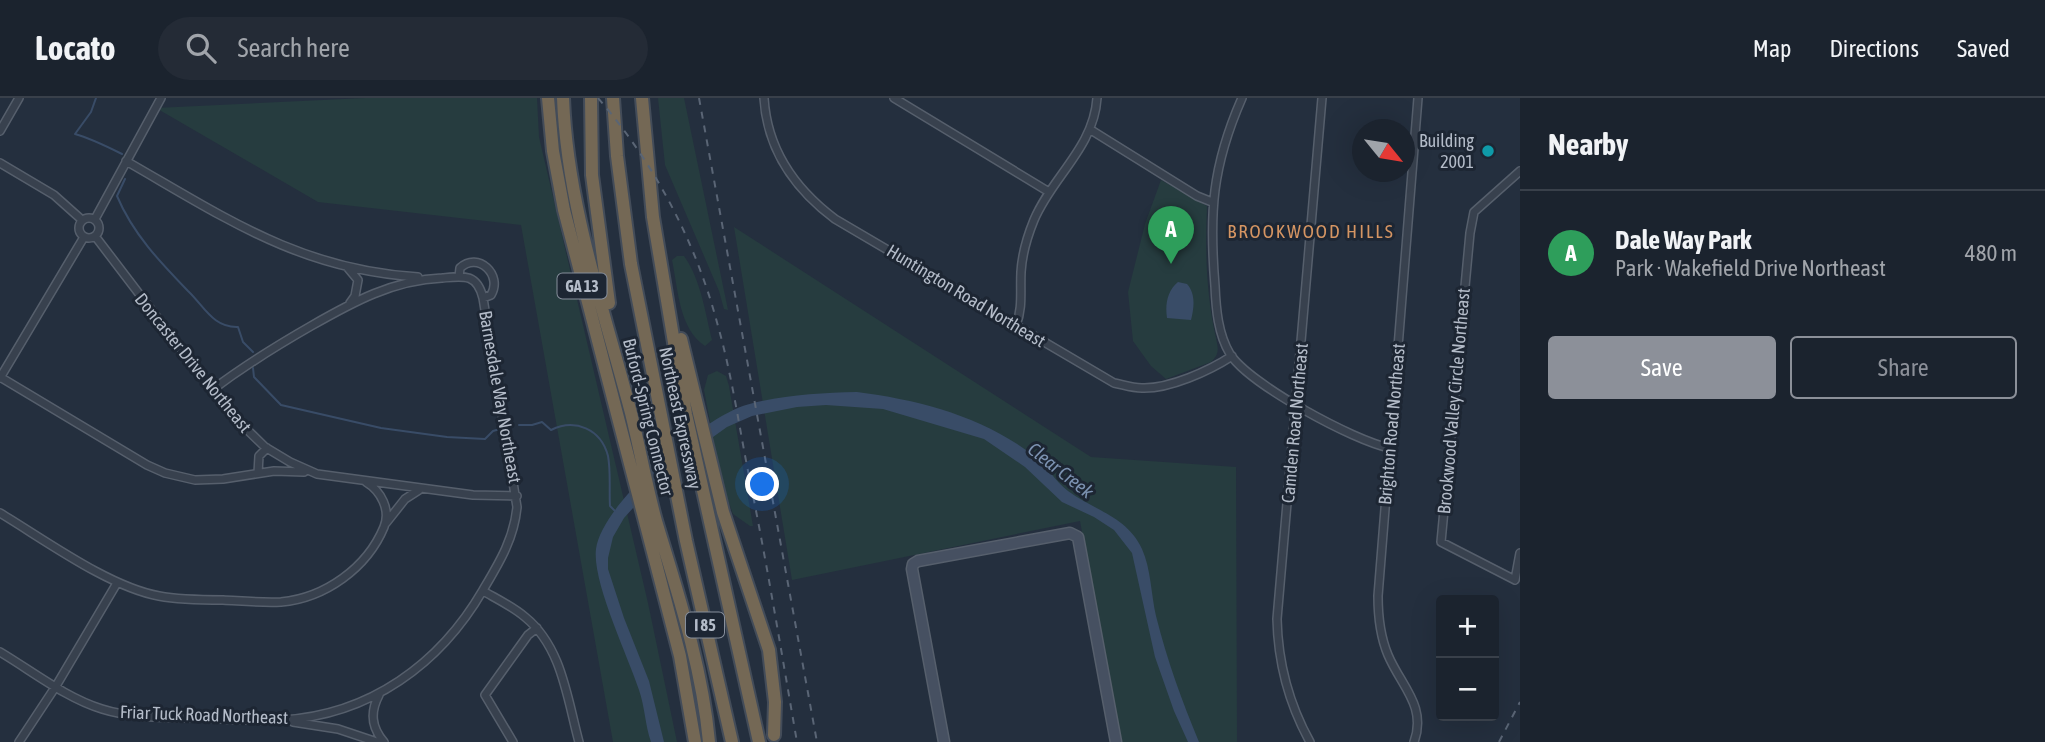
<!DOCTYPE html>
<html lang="en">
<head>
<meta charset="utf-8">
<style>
	body { margin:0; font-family:"Asap Condensed",sans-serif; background:#242b36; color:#f1f3f6 }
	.controls { position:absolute; right:21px; bottom:21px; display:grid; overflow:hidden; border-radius:7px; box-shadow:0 7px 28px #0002 }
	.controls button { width:63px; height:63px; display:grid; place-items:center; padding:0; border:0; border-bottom:2px solid #39404a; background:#1b232e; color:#f1f3f6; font:35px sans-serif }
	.compass { position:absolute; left:1352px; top:21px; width:63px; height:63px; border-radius:50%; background:#1b232e; box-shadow:0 7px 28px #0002; rotate:120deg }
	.you { position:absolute; left:763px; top:387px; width:24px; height:24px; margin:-18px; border:5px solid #fff; border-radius:50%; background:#1a73e8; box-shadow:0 0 0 10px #1a73e833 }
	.badge { display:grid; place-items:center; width:46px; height:46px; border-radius:50%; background:#8c9099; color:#fff; font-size:23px; font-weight:700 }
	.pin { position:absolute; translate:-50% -58px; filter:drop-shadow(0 2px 4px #0008) }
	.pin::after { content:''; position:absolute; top:37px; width:24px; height:21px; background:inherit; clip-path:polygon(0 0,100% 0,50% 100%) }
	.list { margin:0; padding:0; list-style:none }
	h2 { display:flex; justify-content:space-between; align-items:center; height:91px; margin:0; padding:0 28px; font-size:30px }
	h2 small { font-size:23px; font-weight:400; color:#a0a4aa }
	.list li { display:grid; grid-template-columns:46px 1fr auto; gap:21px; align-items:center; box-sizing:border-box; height:126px; padding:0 28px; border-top:2px solid #39404a }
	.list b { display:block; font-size:26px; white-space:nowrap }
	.list p { margin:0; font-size:23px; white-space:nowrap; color:#a0a4aa }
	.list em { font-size:23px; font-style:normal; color:#a0a4aa }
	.actions { display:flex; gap:14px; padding:21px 28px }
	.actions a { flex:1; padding:16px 0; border:2px solid #8c9099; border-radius:7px; text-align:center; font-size:24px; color:#8c9099 }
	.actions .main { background:#8c9099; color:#fff }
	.icon { flex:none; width:38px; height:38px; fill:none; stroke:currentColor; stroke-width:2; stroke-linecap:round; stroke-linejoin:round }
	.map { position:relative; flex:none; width:1520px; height:644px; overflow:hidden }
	header { display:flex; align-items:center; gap:42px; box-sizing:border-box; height:98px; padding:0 35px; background:#1b232e; border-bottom:2px solid #39404a }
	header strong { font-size:33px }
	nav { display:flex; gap:38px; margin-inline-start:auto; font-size:24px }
	.search { width:490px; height:63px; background:#242b36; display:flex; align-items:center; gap:18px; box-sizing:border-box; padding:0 24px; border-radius:38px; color:#a0a4aa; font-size:26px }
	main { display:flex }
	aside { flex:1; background:#1b232e }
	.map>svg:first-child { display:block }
	.green { fill:#263c3f }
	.water { fill:#394c67 }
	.pier { fill:#242f3e }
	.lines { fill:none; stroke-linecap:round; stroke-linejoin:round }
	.stream { stroke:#394c67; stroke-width:2 }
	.street-casing { stroke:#565f6c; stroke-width:10 }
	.secondary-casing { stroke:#565f6c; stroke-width:13 }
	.highway-casing { stroke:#434c59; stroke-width:16 }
	.street { stroke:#38414e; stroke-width:7 }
	.secondary { stroke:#465061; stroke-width:10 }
	.highway { stroke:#746855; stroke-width:12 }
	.rail { stroke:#5a6575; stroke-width:2; stroke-dasharray:7 7; stroke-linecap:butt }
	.culture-dot { fill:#0f9aa8; stroke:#1d2633; stroke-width:2.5 }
	.labels { text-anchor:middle; stroke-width:6; stroke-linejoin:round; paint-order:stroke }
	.shield { fill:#1d2633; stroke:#878f9c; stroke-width:2 }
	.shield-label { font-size:16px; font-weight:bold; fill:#b4bcc9 }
	.poi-label { font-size:18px; fill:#b4bcc9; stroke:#1d2633; text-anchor:end }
	.street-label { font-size:18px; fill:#b4bcc9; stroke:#1d2633 }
	.neighbourhood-label { font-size:19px; letter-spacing:2px; fill:#d59563; stroke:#1d2633 }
	.water-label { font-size:19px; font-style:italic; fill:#7c92b1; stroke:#1d2633 }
</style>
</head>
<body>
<header>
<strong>Locato</strong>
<div class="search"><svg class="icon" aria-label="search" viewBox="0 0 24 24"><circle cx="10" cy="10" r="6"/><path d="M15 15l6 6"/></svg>Search here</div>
<nav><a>Map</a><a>Directions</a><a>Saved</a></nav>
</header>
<main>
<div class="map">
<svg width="1520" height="644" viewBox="0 0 1520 644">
	<rect width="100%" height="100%" fill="#242f3e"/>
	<path class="green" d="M365 0H537L539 39 648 505 677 644H613L521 127 318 104 156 10Z
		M658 0H684L728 212 724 211 719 193 665 67Z
		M1161 82 1207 108C1205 152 1206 196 1216 240 1218 250 1220 256 1211 264L1166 281 1151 268 1133 243 1128 194 1145 126Z
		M734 129 1091 359 1236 369 1237 644H1120L1080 423 792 482Z
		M677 158H684C701 182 705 214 712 242L705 248C679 231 678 191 672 162Z
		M717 273 726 278 729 288 753 428H750L733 416 722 386 704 292 708 277Z"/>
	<path class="water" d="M1178 184 1187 186C1196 196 1194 210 1191 222L1167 220C1165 207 1167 193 1178 184Z
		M857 294C920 302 984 319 1034 358 1047 368 1055 383 1068 393 1093 412 1127 418 1142 451 1151 471 1151 496 1156 518 1167 562 1182 603 1199 644H1188L1174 613 1155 559 1132 455 1114 432 1094 419 1062 404 1025 369 984 341 883 311 826 307 797 309 752 318 727 329 699 349 652 389 624 420 613 439 608 460V471L624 520 649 583 664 644H651C645 627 645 609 639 592 628 558 592 484 596 451 602 405 703 320 746 307 781 297 820 295 857 294Z"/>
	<path class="pier" d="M707 323 712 344 662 385 657 362Z"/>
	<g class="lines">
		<path class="stream" d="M96 0 91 14 75 36C90 40 108 49 122 56
			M125 81 117 98C133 136 160 164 188 193 204 208 213 230 238 229L243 244 253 254
			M253 270 254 279 281 307 381 330 447 339 485 341 493 333 500 331
			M519 327H532L542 324 551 332C575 320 601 331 608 358 611 374 609 392 610 408L615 413"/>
		<g class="street-casing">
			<path id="street" d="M764 0C767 51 795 91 835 121L1114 285C1124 287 1132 290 1142 290 1169 291 1209 273 1232 258
				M894 0 1049 94
				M1242 0C1212 68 1209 115 1215 188 1216 211 1218 236 1230 256 1249 286 1354 343 1390 350
				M1091 32 1197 98 1212 104
				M0 33 19 0
				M126 63C224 119 300 172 418 179
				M0 65 54 97 82 122
				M1520 73 1474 114 1470 135 1441 444 1515 482 1520 455
				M79 130a10 10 0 1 1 20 0a10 10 0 1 1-20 0Z
				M95 121 161 0
				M95 138 230 315 265 349 290 364 317 376 473 397 517 398
				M348 170 358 182 355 198 350 205
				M459 179 460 170C478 153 503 177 491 197L483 200
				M1016 227C1023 210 1020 193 1021 174 1022 157 1027 139 1034 122 1052 79 1094 49 1097 0
				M0 279 147 367 165 375 195 382 223 381 274 373 304 374
				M0 280 84 139
				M258 375 259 358 267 350
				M0 415C45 442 109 489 159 498 180 502 202 502 223 502 242 503 262 505 281 504 325 500 367 470 384 429 391 412 381 393 366 384
				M386 425 405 401 419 392
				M483 493C497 501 512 508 525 519 562 549 567 600 579 644
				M0 554C32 573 66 600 102 611 133 621 170 619 202 620 229 621 256 623 282 622 370 617 440 566 483 492 499 465 514 441 517 409L483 200C477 175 463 178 442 180 393 182 353 204 311 228 276 248 244 268 212 292
				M379 597C370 614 371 629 384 644
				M293 624 338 631 377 644
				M19 644 56 588 117 485
				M513 644 485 597 528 537 537 530
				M1310 644C1289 606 1278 565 1277 521L1322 0
				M1414 644C1427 608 1401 588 1388 557 1380 538 1378 518 1378 498L1418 0"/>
		</g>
		<g class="secondary-casing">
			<path id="secondary" d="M944 644 912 471 913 466 918 463 1070 435 1078 439 1116 644"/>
		</g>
		<g class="highway-casing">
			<path id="highway" d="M548 0 553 53 564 112 680 558 695 644
				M563 0C567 107 604 212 631 315 640 351 646 387 656 423 678 496 702 568 709 644
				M591 0 592 77 609 205
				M613 0 617 58 631 166 686 443 732 644
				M642 0 653 119 686 316 759 644
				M681 241 723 414 769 552 775 604 774 637"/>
		</g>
		<use href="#street" class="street"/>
		<use href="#secondary" class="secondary"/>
		<use href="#highway" class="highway"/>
		<path class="rail" d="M598 0C655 66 696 144 718 228 731 274 738 321 747 368 766 459 781 552 797 644
			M699 0 817 644
			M1499 644 1520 604"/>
	</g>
	<circle class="culture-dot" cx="1488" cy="53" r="7"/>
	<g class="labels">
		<g class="shield">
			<rect x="557.5" y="175.5" width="49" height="25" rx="5"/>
			<rect x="686" y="514.5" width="38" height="25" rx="5"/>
		</g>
		<g class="shield-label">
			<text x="582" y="194">GA 13</text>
			<text x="705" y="533">I 85</text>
		</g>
		<g class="poi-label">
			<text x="1474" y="49">Building<tspan x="1474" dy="21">2001</tspan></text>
		</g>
		<g class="street-label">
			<text transform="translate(966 198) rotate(31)" y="6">Huntington Road Northeast</text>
			<text transform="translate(193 265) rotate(51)" y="6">Doncaster Drive Northeast</text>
			<text transform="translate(500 299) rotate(80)" y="6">Barnesdale Way Northeast</text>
			<text transform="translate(1454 303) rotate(-85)" y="6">Brookwood Valley Circle Northeast</text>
			<text transform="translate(648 319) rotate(76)" y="6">Buford-Spring Connector</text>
			<text transform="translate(680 320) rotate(78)" y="6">Northeast Expressway</text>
			<text transform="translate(1295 325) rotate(-85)" y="6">Camden Road Northeast</text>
			<text transform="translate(1392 326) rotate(-85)" y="6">Brighton Road Northeast</text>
			<text transform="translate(204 617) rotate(2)" y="6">Friar Tuck Road Northeast</text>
		</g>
		<g class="neighbourhood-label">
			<text x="1311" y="140">BROOKWOOD HILLS</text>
		</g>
		<g class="water-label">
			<text transform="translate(1061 372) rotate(38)" y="7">Clear Creek</text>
		</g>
	</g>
</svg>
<div class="controls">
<button>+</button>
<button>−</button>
</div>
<svg class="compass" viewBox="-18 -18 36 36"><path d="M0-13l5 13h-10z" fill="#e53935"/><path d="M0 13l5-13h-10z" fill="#a0a4aa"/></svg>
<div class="you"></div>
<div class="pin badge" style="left:1171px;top:166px;background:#2e9e5b">A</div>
</div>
<aside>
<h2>Nearby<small></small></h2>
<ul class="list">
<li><span class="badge" style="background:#2e9e5b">A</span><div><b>Dale Way Park</b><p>Park · Wakefield Drive Northeast</p></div><em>480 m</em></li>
</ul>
<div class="actions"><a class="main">Save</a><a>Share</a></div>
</aside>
</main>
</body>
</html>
